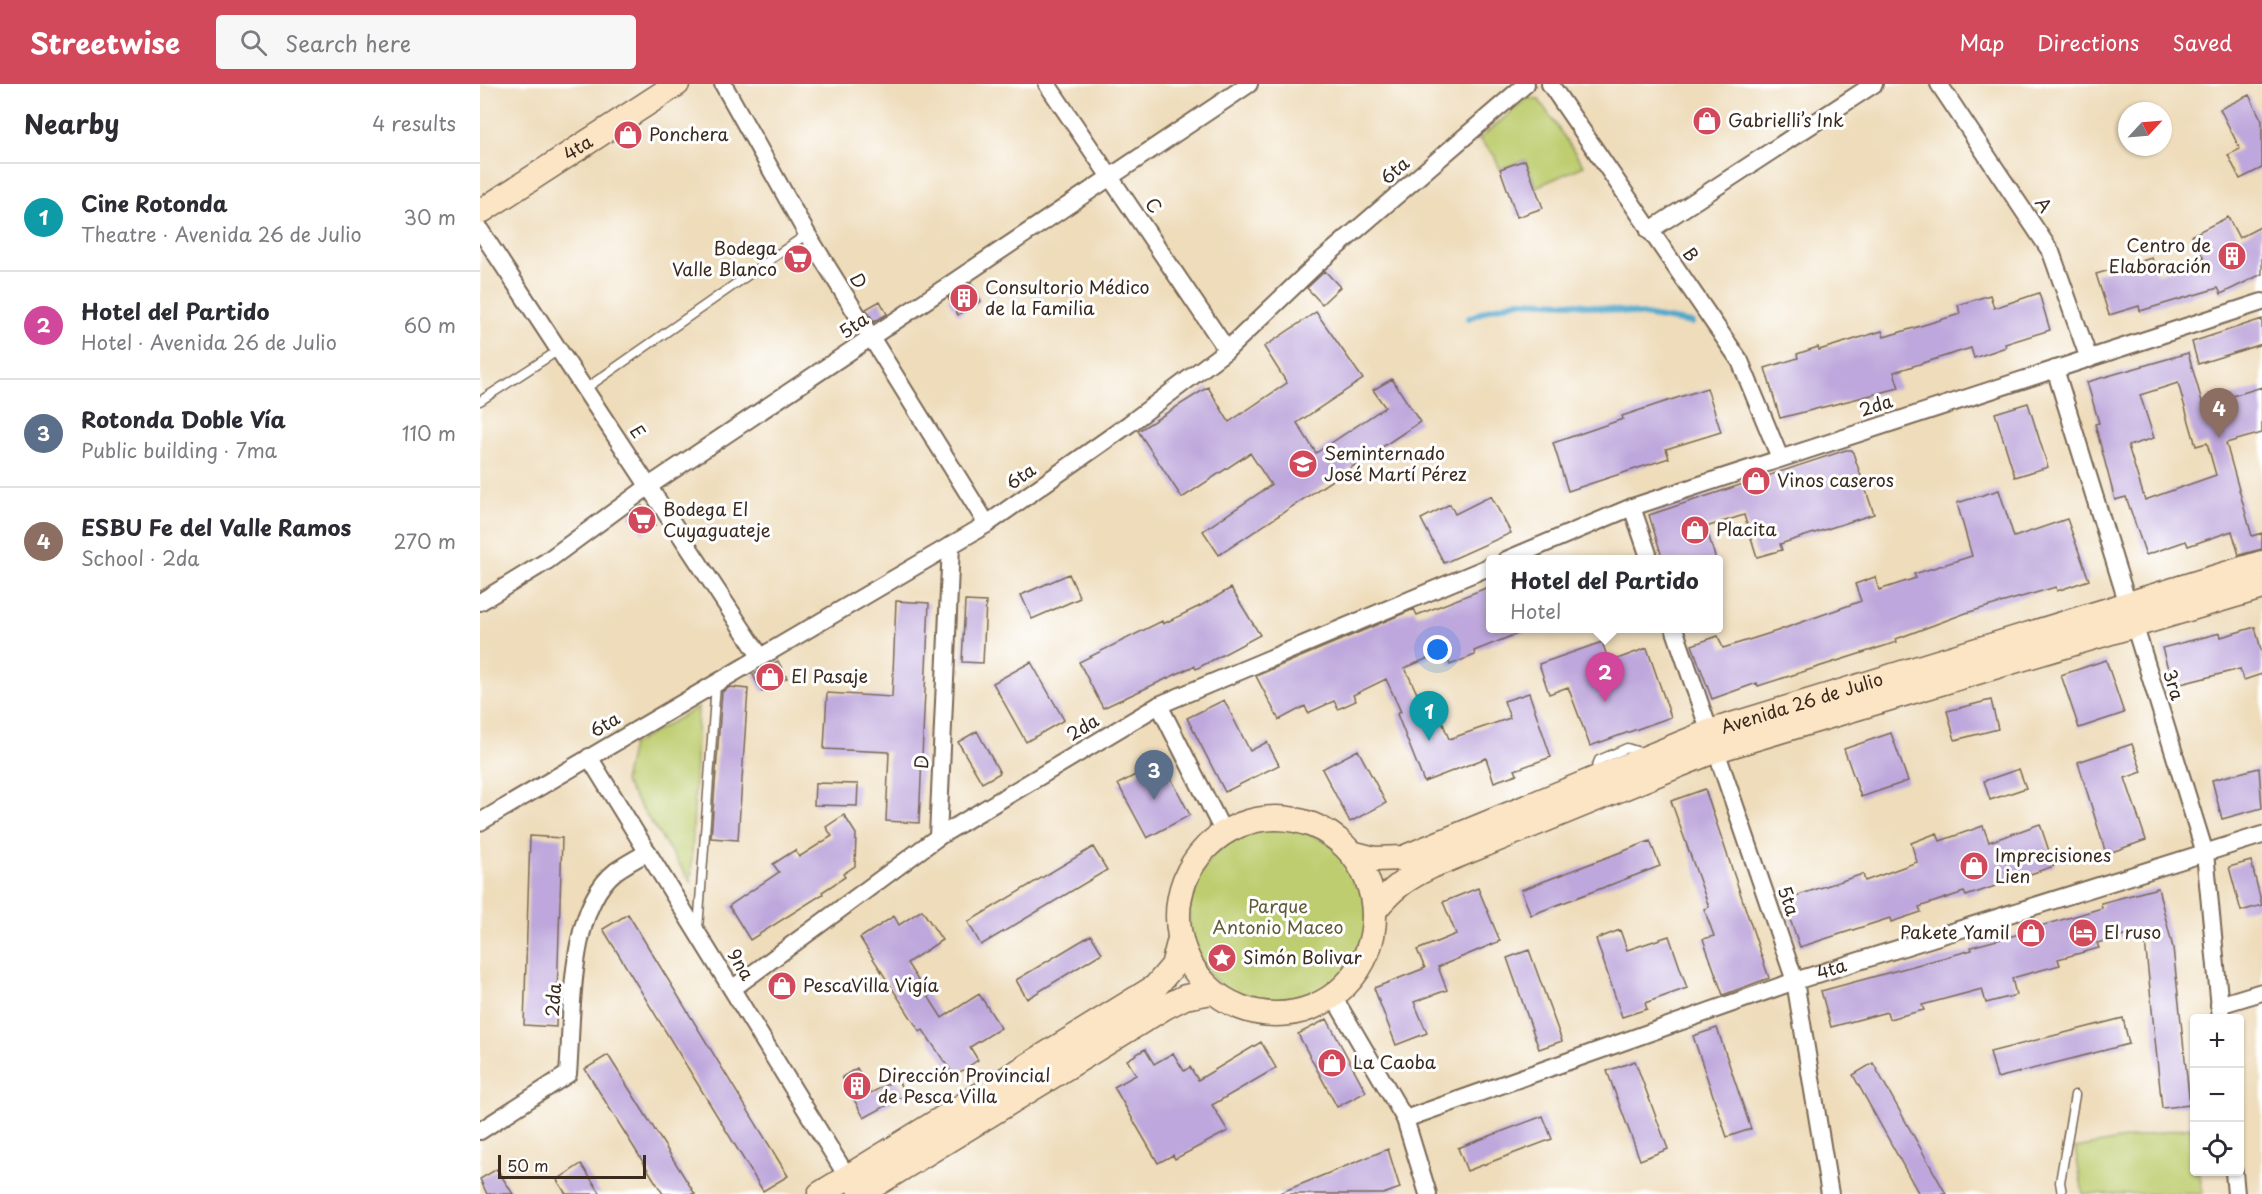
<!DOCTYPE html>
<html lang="en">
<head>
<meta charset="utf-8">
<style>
	body { margin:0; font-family:"Playpen Sans",sans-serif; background:#f7f7f7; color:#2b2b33 }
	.controls { position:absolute; right:18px; bottom:18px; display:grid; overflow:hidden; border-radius:6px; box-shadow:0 2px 4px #0004 }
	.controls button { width:54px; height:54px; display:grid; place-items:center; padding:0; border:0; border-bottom:2px solid #e1e1e2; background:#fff; color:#2b2b33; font:30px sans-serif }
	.compass { position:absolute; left:1638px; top:18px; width:54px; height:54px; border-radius:50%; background:#fff; box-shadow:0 2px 4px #0004; rotate:64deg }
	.scale { position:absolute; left:18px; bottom:15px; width:148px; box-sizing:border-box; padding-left:6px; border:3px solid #3b2a1e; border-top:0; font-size:16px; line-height:21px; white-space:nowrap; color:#3b2a1e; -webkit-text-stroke:4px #fff; paint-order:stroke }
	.you { position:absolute; left:958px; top:566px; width:21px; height:21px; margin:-15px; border:4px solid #fff; border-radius:50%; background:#1a73e8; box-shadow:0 0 0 9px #1a73e833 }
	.badge { display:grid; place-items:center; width:39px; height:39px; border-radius:50%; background:#d1495b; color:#fff; font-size:20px; font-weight:700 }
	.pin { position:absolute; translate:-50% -50px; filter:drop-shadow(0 2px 3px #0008) }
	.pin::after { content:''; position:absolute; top:32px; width:21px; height:18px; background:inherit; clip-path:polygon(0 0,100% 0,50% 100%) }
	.popup { position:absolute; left:1006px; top:471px; width:237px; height:78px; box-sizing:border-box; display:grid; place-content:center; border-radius:6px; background:#fff; filter:drop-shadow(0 2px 4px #0005); font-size:20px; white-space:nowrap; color:#7c7c81 }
	.popup b { font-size:22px; color:#2b2b33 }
	.popup::after { content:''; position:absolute; left:50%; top:100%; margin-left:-12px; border:12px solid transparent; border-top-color:#fff }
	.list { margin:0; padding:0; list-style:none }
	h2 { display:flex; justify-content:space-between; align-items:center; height:78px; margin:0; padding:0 24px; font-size:26px }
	h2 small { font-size:20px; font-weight:400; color:#7c7c81 }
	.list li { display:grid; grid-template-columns:39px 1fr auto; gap:18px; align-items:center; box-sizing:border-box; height:108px; padding:0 24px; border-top:2px solid #e1e1e2 }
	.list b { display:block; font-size:22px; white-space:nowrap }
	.list p { margin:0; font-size:20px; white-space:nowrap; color:#7c7c81 }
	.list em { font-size:20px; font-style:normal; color:#7c7c81 }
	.icon { flex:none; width:33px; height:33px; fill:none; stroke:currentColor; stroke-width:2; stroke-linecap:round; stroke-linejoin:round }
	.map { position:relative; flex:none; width:1782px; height:1110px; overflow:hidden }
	header { display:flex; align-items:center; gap:36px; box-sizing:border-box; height:84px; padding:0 30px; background:#d1495b; color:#fff }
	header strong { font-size:28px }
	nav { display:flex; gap:33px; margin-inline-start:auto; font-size:21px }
	.search { width:420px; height:54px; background:#f7f7f7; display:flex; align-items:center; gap:15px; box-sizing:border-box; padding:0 21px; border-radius:6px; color:#7c7c81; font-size:22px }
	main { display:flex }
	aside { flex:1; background:#fff }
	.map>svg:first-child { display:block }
	.green { fill:#becd70; stroke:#7c7c47; stroke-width:1.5 }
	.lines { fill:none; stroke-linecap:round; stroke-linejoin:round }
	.stream { stroke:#4fa7cc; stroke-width:6 }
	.building { fill:#bea7dc; fill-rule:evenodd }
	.lane-casing { stroke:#7a6855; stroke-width:11 }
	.street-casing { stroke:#7a6855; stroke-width:20 }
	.secondary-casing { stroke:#7a6855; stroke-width:27 }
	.lane { stroke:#fff; stroke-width:8 }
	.street { stroke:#fff; stroke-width:16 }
	.secondary { stroke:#fce5c4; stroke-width:24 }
	.labels { text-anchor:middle; stroke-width:6; stroke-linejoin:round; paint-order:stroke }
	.poi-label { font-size:18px; fill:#3b2a1e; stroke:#fff; text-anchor:start }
	.street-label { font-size:18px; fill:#3b2a1e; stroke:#fff }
	.park-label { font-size:18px; fill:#625b37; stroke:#fff }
</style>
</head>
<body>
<header>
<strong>Streetwise</strong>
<div class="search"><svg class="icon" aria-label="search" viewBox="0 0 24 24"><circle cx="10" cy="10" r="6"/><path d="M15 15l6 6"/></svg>Search here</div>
<nav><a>Map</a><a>Directions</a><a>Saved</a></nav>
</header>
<main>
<aside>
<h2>Nearby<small>4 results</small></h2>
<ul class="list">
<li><span class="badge" style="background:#0f9aa8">1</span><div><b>Cine Rotonda</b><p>Theatre · Avenida 26 de Julio</p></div><em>30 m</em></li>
<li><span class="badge" style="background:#d1479c">2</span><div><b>Hotel del Partido</b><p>Hotel · Avenida 26 de Julio</p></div><em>60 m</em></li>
<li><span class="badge" style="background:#5c6f8a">3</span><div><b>Rotonda Doble Vía</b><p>Public building · 7ma</p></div><em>110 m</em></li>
<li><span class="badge" style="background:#8d6e63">4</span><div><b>ESBU Fe del Valle Ramos</b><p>School · 2da</p></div><em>270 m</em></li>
</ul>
</aside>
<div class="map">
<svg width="1782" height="1110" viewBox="0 0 1782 1110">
	<rect width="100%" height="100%" fill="#fff"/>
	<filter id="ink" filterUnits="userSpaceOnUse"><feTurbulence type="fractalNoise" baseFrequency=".0167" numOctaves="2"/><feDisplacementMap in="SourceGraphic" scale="12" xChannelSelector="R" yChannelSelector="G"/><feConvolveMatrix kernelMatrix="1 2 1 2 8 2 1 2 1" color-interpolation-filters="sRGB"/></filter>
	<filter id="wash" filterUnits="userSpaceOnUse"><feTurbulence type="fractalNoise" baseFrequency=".008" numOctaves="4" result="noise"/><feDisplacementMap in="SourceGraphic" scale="24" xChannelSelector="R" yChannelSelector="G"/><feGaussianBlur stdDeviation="1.35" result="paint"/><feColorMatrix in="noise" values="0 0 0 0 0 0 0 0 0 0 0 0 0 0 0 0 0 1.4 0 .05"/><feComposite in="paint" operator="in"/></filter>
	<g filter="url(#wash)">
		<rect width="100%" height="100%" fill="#eedcba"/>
		<path class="green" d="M1048 14 1059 16 1104 82 1056 103 1045 76 1020 85 1014 71 999 55Z
			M218 623 211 798 144 698 152 661Z
			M709 833a89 89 0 1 1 178 0a89 89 0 1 1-178 0Z
			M1711 1043 1714 1088H1719L1723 1110H1603L1595 1064Z"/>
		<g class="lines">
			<path class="stream" d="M989 234 1010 225 1039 217 1091 219 1212 239"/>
		</g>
		<g id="blocks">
			<path class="building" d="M1769 11 1782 37V84L1760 95 1748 71 1760 65 1740 25Z
				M1045 76 1063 124 1037 133 1020 85Z
				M1748 133 1759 154 1782 142V190L1741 210 1738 204 1660 227 1659 222 1629 231 1616 190 1672 174 1677 190 1724 175 1712 151Z
				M321 163 329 178 315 186 306 172Z
				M845 187 860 203 842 220 827 204Z
				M491 199 501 217 478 231 468 214Z
				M1559 209 1570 246 1525 260 1526 263 1494 274 1491 264 1414 288 1419 304 1300 334 1285 284 1318 274 1317 270 1338 263 1339 266 1402 247 1404 253 1480 230 1478 221 1510 211 1514 224Z
				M400 217 407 230 394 238 386 225Z
				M836 228 883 295 817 339 836 369 905 323 893 306 912 295 940 338 739 471 723 447 791 401 770 369 702 414 658 347 728 303 749 338 807 299 784 263Z
				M1782 235V260L1718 280 1712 258Z
				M1708 269 1723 321 1782 303V349L1746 359 1772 452 1782 449V465L1759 471 1752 447 1708 462 1706 457 1666 471 1646 413 1635 416 1615 340 1619 339 1607 298ZM1698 299 1716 362 1727 359 1736 391 1665 416 1648 362 1674 354 1660 311Z
				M1227 304 1241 348 1186 365 1189 374 1088 407 1073 359 1143 335 1142 332Z
				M1548 319 1568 383 1535 393 1515 329Z
				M1366 366H1372L1394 430 1300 460 1302 466 1277 473 1264 431 1226 443 1236 476H1183L1169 431Z
				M1519 406 1534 453 1587 435 1609 496 1577 507 1576 503 1486 529 1416 555 1417 558 1278 602 1277 599 1232 615 1212 561 1238 552 1243 564 1297 547 1381 517 1375 500 1395 493 1399 506 1436 494 1434 490 1492 472 1477 419Z
				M1011 412 1031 449 964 479 941 435 970 420 975 430Z
				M162 422 175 441 163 450 149 431Z
				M589 490 600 514 552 535 541 511Z
				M1011 502V544L1049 545 994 567 995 571 970 581 965 567 925 584 942 620 953 615 969 655 1030 634 1024 617 1049 609 1071 673 1035 686 1037 690 1014 698 1006 674 944 698 917 630 921 628 906 595 873 611 876 617 858 625 854 617 828 629 825 622 799 636 776 592 934 525 937 531Z
				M751 504 780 551 716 585 714 582 623 624 599 578 682 537 683 540 722 521Z
				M416 517 449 519 439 739 406 737 409 668 344 665 347 609 412 613Z
				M485 517 506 518 503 579 482 578Z
				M1775 543 1782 569V590L1764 596 1760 585 1693 602 1682 564 1740 549 1741 553Z
				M1122 558 1129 578 1167 564 1191 633 1110 662 1088 603 1069 610 1059 580Z
				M1626 576 1644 629 1599 644 1581 591Z
				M298 577 307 594 282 608 273 591Z
				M551 578 584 636 546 658 513 599Z
				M250 603 268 605 258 756 231 754 242 608Z
				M744 616 770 667 787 658 799 681 745 708 707 634Z
				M1511 616 1518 645 1475 656 1467 627Z
				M497 647 520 689 502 699 478 658Z
				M1411 649 1428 697 1381 713 1364 665Z
				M1652 660 1662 688 1645 694 1666 756 1626 770 1598 678Z
				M878 666 906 719 870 738 842 685Z
				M682 677 710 731 667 754 638 700Z
				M1779 684 1782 724 1742 735 1732 696Z
				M1539 685 1546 704 1510 716 1504 697Z
				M335 699 378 700 377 722 334 721Z
				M1225 705 1289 894 1243 911 1223 855 1234 852 1224 825 1229 823 1191 717Z
				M364 731 376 750 375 782 363 790 365 793 342 808 343 810 270 856 249 822 299 788 293 780 315 766 319 773 352 752 346 743Z
				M1560 740 1574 782 1486 812 1484 808 1439 823 1441 828 1411 838 1410 834 1320 863 1303 816 1383 790 1385 797 1437 778 1431 759 1457 749 1460 757 1503 742 1509 758Z
				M50 752 82 754 76 943 44 941Z
				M1170 757 1180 782 1051 831 1041 806Z
				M613 763 627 786 501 861 488 838Z
				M1771 777 1782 821 1761 827 1749 783Z
				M998 804 1020 857 958 883 967 906 934 918 947 949 916 961 894 904 945 884 937 866 976 850 963 818Z
				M1678 804 1693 864 1710 1021 1682 1024 1664 847 1617 859 1619 864 1578 875 1580 881 1532 894 1536 911 1506 919 1502 905 1442 921 1444 926 1409 935 1407 928 1351 943 1341 907 1492 866 1491 863 1547 848V846L1622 824 1621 819Z
				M442 826 462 856 427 879 462 934 499 910 521 944 490 963 498 976 474 992 443 946 440 948 380 854 414 832 419 841Z
				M148 830 308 1092 283 1107 123 845Z
				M1140 846 1147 866 1189 852 1207 904 1165 919 1167 925 1142 933 1116 855Z
				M611 851 622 869 547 915 536 896Z
				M1049 866 1082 957 1059 965 1027 874Z
				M1643 934 1649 960 1517 994 1510 968Z
				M847 935 886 1008 857 1023 818 950Z
				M1237 944 1271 1045 1247 1053 1213 952Z
				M781 958 796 984 732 1021 748 1047 695 1075 693 1071 678 1079 634 1003 656 991 647 976 665 965 674 980 693 969 704 987 710 983 718 996Z
				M128 971 215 1110H183L105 985Z
				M1155 977 1188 1065 1160 1076 1127 987Z
				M1393 979 1466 1110H1439L1373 991Z
				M377 984 391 1009 417 995 426 1011 384 1034 362 993Z
				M1063 1032 1072 1055 987 1087 978 1064Z
				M908 1065 920 1104 903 1110H797Z
				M101 1080 121 1110H86L77 1096Z
				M17 1085 33 1110H7L0 1095Z"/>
		</g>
	</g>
	<g filter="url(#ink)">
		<use href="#blocks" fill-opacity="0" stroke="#7a6855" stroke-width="1.5"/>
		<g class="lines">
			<g class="lane-casing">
				<path id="lane" d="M105 305 327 150
					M0 317 79 266
					M1114 690 1119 676 1147 664 1163 669
					M218 845 236 600
					M1582 1110 1580 1098 1595 1011"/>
			</g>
			<g class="street-casing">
				<g id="street">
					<path d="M243 0 327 150 507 440"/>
					<path d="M567 0 747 266"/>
					<path d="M1070 0 1260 277 1300 374"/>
					<path d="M1459 0 1571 168 1609 275"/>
					<path d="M0 146 280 572"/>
					<path d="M1169 147 1394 0"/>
					<path d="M1575 285 1725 769 1741 934"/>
					<path d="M1152 423 1170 476"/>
					<path d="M1026 476 1152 423 1782 218"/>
					<path d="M0 518 67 477 169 402 769 0"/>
					<path d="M1194 544 1315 897 1350 1110"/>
					<path d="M679 621 744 749"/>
					<path d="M109 673 373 1102"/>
					<path d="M0 738 507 440 649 340 747 266 837 180 1046 0"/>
					<path d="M458 753 471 461"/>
					<path d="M252 905 458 753 679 621 1011 482"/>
					<path d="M853 912 925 1035 948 1110"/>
					<path d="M1739 921 1782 908"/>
					<path id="s1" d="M925 1035 1315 897 1782 751"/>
					<path d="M0 1047 88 990C93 933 87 825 136 787 146 780 157 774 168 768"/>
					<path d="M1754 1088 1756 1110"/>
				</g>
			</g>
			<g class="secondary-casing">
				<g id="secondary">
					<path id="s2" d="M0 128 197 0"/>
					<circle cx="796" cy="832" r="98"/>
					<path id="s3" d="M872 769 895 775 923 774 1229 648 1782 479"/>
					<path d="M895 826C911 805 928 793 952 782L1236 666 1782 503"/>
					<path d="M340 1110 675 903 693 882 700 855"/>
					<path d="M380 1110 685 923 705 913 732 908"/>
				</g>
			</g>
			<use href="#lane" class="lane"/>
			<use href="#street" class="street"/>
			<use href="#secondary" class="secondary"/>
		</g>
	</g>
	<defs>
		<g id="shop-disc" transform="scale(1.5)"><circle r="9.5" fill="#d1495b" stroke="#fff"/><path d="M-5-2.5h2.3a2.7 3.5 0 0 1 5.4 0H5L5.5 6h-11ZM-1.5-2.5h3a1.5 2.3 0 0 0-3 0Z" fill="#fff"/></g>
		<g id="building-disc" transform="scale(1.5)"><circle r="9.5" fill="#d1495b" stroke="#fff"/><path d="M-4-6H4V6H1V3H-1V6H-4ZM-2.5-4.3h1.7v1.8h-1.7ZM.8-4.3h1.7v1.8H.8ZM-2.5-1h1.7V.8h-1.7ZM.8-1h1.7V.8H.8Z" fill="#fff"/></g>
		<g id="supermarket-disc" transform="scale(1.5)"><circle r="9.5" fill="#d1495b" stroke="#fff"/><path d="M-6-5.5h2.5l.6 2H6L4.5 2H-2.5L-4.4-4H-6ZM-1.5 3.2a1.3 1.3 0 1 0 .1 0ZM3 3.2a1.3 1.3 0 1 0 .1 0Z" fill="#fff"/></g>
		<g id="school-disc" transform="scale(1.5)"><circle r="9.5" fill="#d1495b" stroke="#fff"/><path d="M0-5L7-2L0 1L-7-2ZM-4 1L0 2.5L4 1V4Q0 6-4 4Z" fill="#fff"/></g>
		<g id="hotel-disc" transform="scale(1.5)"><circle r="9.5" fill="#d1495b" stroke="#fff"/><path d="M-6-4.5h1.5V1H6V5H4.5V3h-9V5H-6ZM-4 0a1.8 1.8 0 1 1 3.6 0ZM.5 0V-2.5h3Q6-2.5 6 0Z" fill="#fff"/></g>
		<g id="sight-disc" transform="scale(1.5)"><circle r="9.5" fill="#d1495b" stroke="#fff"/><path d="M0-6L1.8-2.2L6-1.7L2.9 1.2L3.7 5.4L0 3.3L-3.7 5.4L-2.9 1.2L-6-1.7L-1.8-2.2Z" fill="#fff"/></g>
	</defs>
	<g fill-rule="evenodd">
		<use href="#shop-disc" x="1227" y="37"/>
		<use href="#shop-disc" x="148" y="51"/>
		<use href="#building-disc" x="1752" y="172"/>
		<use href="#supermarket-disc" x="318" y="175"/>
		<use href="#building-disc" x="484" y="214"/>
		<use href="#school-disc" x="823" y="380"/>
		<use href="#shop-disc" x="1276" y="397"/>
		<use href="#supermarket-disc" x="162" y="436"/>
		<use href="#shop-disc" x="1215" y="446"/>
		<use href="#shop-disc" x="290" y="593"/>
		<use href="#shop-disc" x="1494" y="782"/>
		<use href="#shop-disc" x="1551" y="849"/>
		<use href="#hotel-disc" x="1603" y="849"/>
		<use href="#sight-disc" x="742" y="874"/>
		<use href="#shop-disc" x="302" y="902"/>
		<use href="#shop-disc" x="852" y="979"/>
		<use href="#building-disc" x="377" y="1002"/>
	</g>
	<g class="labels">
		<g class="poi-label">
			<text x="1248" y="43">Gabrielli’s Ink</text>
			<text x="169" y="57">Ponchera</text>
			<text x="1731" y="168" text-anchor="end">Centro de<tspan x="1731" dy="21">Elaboración</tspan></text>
			<text x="297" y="171" text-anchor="end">Bodega<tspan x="297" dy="21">Valle Blanco</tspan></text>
			<text x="505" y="210">Consultorio Médico<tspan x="505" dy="21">de la Familia</tspan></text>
			<text x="844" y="376">Seminternado<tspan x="844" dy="21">José Martí Pérez</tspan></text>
			<text x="1297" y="403">Vinos caseros</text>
			<text x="183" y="432">Bodega El<tspan x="183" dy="21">Cuyaguateje</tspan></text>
			<text x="1236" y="452">Placita</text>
			<text x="311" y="599">El Pasaje</text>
			<text x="1515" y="778">Imprecisiones<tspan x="1515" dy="21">Lien</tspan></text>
			<text x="1530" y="855" text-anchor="end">Pakete Yamil</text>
			<text x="1624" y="855">El ruso</text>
			<text x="763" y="880">Simón Bolivar</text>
			<text x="323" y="908">PescaVilla Vigía</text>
			<text x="873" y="985">La Caoba</text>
			<text x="398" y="998">Dirección Provincial<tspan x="398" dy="21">de Pesca Villa</tspan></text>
		</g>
		<g class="street-label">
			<text dy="6" stroke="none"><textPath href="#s2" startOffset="117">4ta</textPath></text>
			<text transform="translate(915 87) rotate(-41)" y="6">6ta</text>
			<text transform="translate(1563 121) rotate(56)" y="6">A</text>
			<text transform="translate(673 122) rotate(56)" y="6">C</text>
			<text transform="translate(1210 171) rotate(55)" y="6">B</text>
			<text transform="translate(378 197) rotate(59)" y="6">D</text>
			<text transform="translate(374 242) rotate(-34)" y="6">5ta</text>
			<text transform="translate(1396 322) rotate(-18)" y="6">2da</text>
			<text transform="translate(157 348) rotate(57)" y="6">E</text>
			<text transform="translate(541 393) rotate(-35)" y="6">6ta</text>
			<text transform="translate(1693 601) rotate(73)" y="6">3ra</text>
			<text dy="6" stroke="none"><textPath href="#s3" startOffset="480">Avenida 26 de Julio</textPath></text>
			<text transform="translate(125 641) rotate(-31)" y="6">6ta</text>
			<text transform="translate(603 644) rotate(-31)" y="6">2da</text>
			<text transform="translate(442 678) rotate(-88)" y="6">D</text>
			<text transform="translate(1308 817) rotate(71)" y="6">5ta</text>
			<text transform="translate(260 881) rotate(59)" y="6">9na</text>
			<text dy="6" stroke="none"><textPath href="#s1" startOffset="452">4ta</textPath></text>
			<text transform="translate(74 916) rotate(-86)" y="6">2da</text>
		</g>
		<g class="park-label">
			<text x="798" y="829">Parque<tspan x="798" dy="21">Antonio Maceo</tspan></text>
		</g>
	</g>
</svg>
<div class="controls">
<button>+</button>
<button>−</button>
<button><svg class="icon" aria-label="locate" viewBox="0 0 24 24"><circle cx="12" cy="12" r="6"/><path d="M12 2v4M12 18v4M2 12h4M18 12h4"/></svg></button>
</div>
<svg class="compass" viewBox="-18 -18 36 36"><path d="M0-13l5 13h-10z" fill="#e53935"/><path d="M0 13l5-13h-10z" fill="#7c7c81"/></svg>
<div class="scale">50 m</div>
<div class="you"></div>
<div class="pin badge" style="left:949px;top:657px;background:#0f9aa8">1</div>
<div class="pin badge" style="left:1125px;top:618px;background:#d1479c">2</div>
<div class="popup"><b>Hotel del Partido</b>Hotel</div>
<div class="pin badge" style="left:674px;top:716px;background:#5c6f8a">3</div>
<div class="pin badge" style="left:1739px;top:354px;background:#8d6e63">4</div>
</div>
</main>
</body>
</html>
